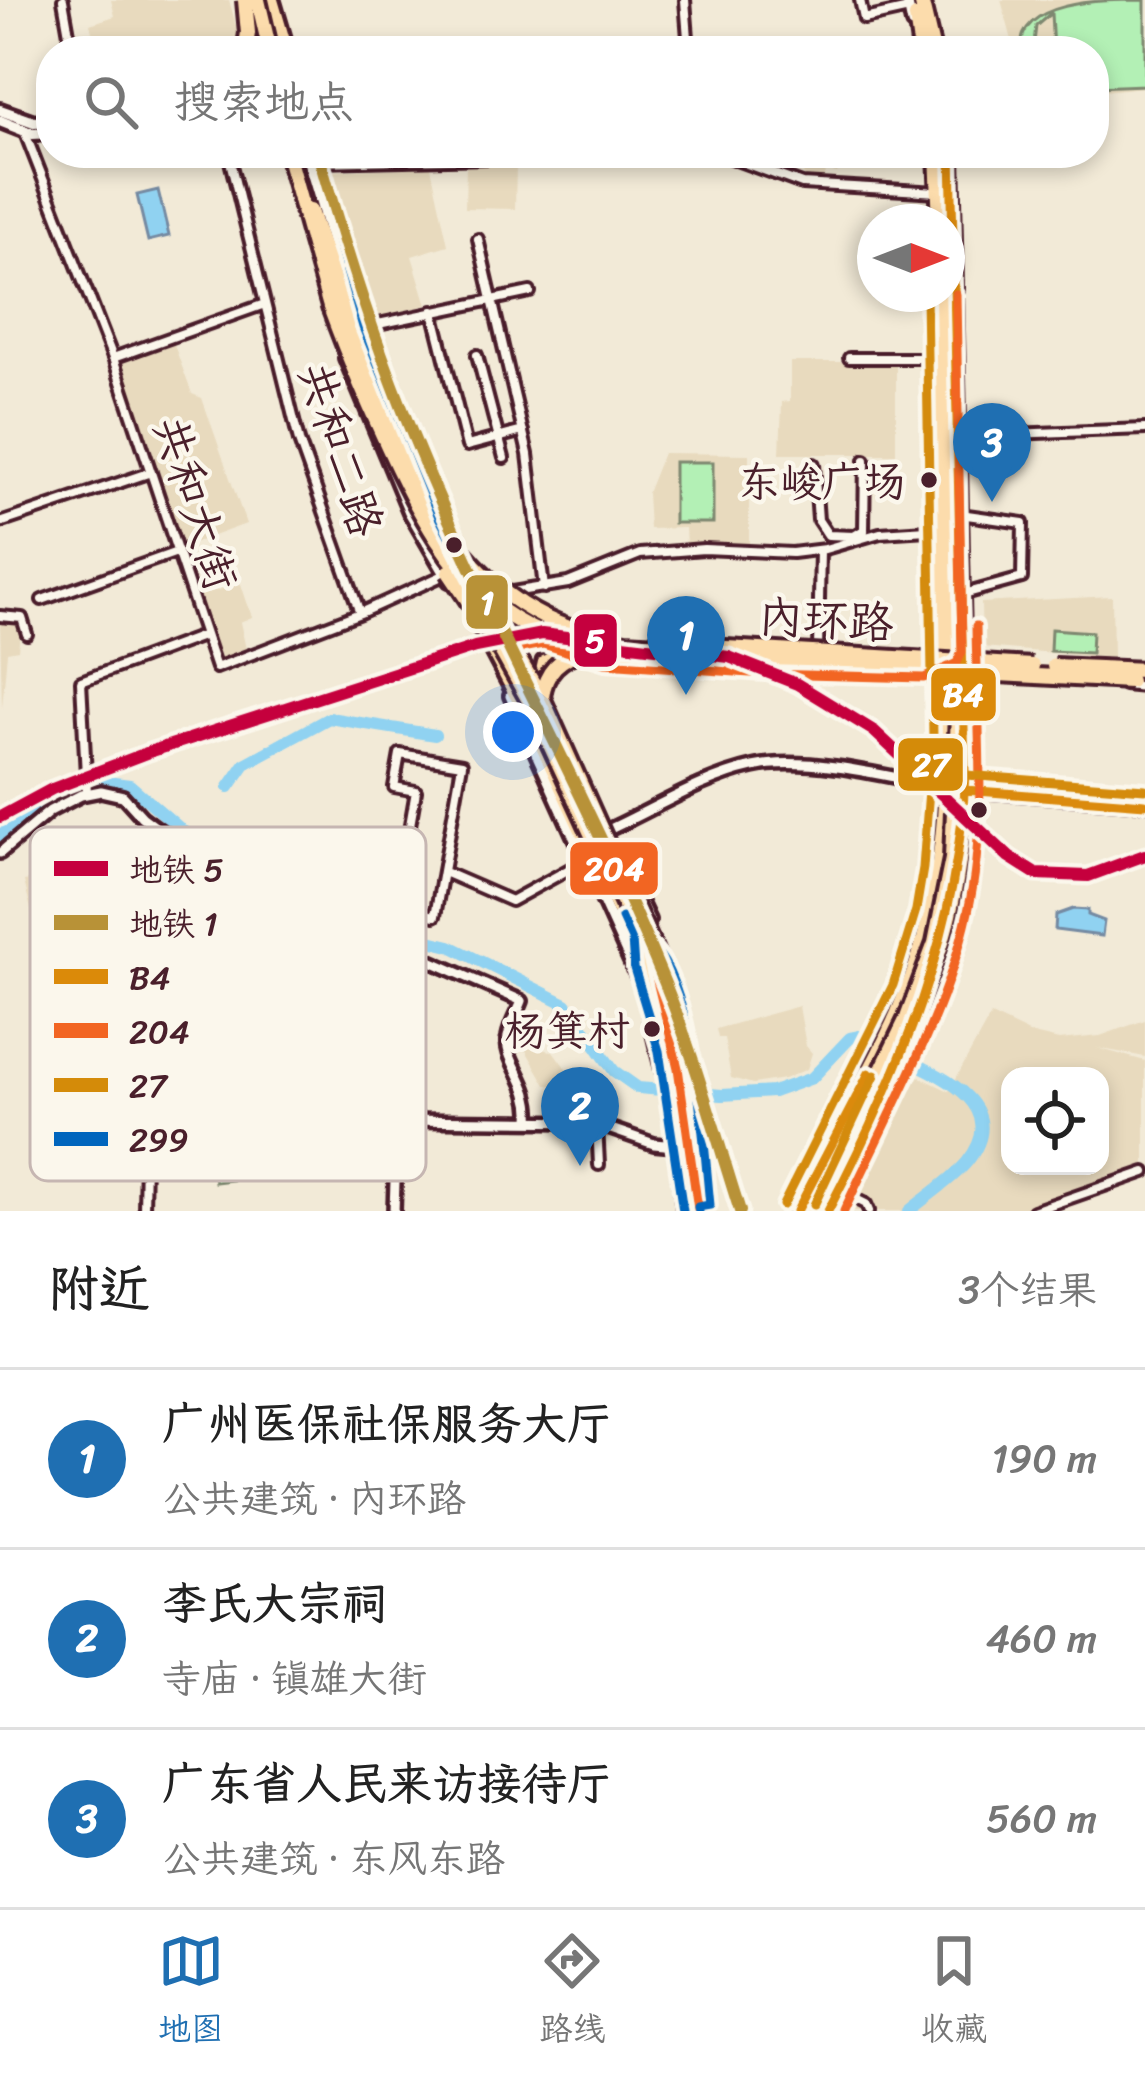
<!DOCTYPE html>
<html lang="zh">
<head>
<meta charset="utf-8">
<style>
	body { margin:0; font-family:Sriracha,"LXGW WenKai TC",sans-serif; background:#f6f6f6; color:#222 }
	.controls { position:absolute; right:36px; bottom:36px; display:grid; overflow:hidden; border-radius:24px; box-shadow:0 6px 18px #0003 }
	.controls button { width:108px; height:108px; display:grid; place-items:center; padding:0; border:0; border-bottom:3px solid #e0e0e0; background:#fff; color:#222; font:60px sans-serif }
	.compass { position:absolute; left:857px; top:204px; width:108px; height:108px; border-radius:50%; background:#fff; box-shadow:0 6px 18px #0003; rotate:90deg }
	.you { position:absolute; left:513px; top:732px; width:42px; height:42px; margin:-30px; border:9px solid #fff; border-radius:50%; background:#1a73e8; box-shadow:0 0 0 18px #1a73e833 }
	.badge { display:grid; place-items:center; width:78px; height:78px; border-radius:50%; background:#1f6fb2; color:#fff; font-size:39px; font-weight:700 }
	.pin { position:absolute; translate:-50% -99px; filter:drop-shadow(0 3px 6px #0008) }
	.pin::after { content:''; position:absolute; top:63px; width:42px; height:36px; background:inherit; clip-path:polygon(0 0,100% 0,50% 100%) }
	.list { margin:0; padding:0; list-style:none }
	h2 { display:flex; justify-content:space-between; align-items:center; height:156px; margin:0; padding:0 48px; font-size:51px }
	h2 small { font-size:39px; font-weight:400; color:#767676 }
	.list li { display:grid; grid-template-columns:78px 1fr auto; gap:36px; align-items:center; box-sizing:border-box; height:180px; padding:0 48px; border-top:3px solid #e0e0e0 }
	.list b { display:block; font-size:45px; white-space:nowrap }
	.list p { margin:0; font-size:39px; white-space:nowrap; color:#767676 }
	.list em { font-size:39px; font-style:normal; color:#767676 }
	.icon { flex:none; width:66px; height:66px; fill:none; stroke:currentColor; stroke-width:2; stroke-linecap:round; stroke-linejoin:round }
	.map { position:relative; flex:none; width:1145px; height:1211px; overflow:hidden }
	.search { position:absolute; background:#fff; box-shadow:0 6px 18px #0003; left:36px; right:36px; top:36px; height:132px; display:flex; align-items:center; gap:30px; box-sizing:border-box; padding:0 42px; border-radius:48px; color:#767676; font-size:45px }
	.sheet { height:696px; background:#fff }
	nav { display:flex; justify-content:space-around; align-items:center; box-sizing:border-box; height:168px; border-top:3px solid #e0e0e0; background:#fff; font-size:33px; color:#767676 }
	nav a { display:grid; justify-items:center; gap:6px }
	nav .on { color:#1f6fb2 }
	.map>svg:first-child { display:block }
	.built { fill:#e8dabe; fill-rule:evenodd }
	.green { fill:#b3f0b5; stroke:#7e8870; stroke-width:3 }
	.water { fill:#90d2f1; stroke:#748aa2; stroke-width:3 }
	.lines { fill:none; stroke-linecap:round; stroke-linejoin:round }
	.river { stroke:#90d2f1; stroke-width:12 }
	.minor-casing { stroke:#4a1f2b; stroke-width:16 }
	.tertiary-casing { stroke:#4a1f2b; stroke-width:18 }
	.secondary-casing { stroke:#4a1f2b; stroke-width:20 }
	.primary-casing { stroke:#4a1f2b; stroke-width:21 }
	.trunk-casing { stroke:#4a1f2b; stroke-width:22 }
	.minor { stroke:#fbf7ec; stroke-width:8 }
	.tertiary { stroke:#fbf7ec; stroke-width:9 }
	.secondary { stroke:#fbf7ec; stroke-width:10 }
	.primary { stroke:#fcdcac; stroke-width:12 }
	.trunk { stroke:#fcdcac; stroke-width:14 }
	.trunk-bridge-casing { stroke:#4a1f2b; stroke-width:22; stroke-linecap:butt }
	.trunk-bridge { stroke:#fcdcac; stroke-width:14 }
	.bus-1-casing { stroke:#fbf7ec; stroke-width:18 }
	.bus-2-casing { stroke:#fbf7ec; stroke-width:18 }
	.bus-3-casing { stroke:#fbf7ec; stroke-width:18 }
	.bus-4-casing { stroke:#fbf7ec; stroke-width:18 }
	.bus-1 { stroke:#db8a09; stroke-width:9 }
	.bus-2 { stroke:#f26522; stroke-width:9 }
	.bus-3 { stroke:#d48b09; stroke-width:9 }
	.bus-4 { stroke:#0065bd; stroke-width:9 }
	.metro-1-casing { stroke:#fbf7ec; stroke-width:21 }
	.metro-2-casing { stroke:#fbf7ec; stroke-width:21 }
	.metro-1 { stroke:#c5003e; stroke-width:12 }
	.metro-2 { stroke:#b89237; stroke-width:12 }
	.bus-dot { fill:#4a1f2b; stroke:#fbf7ec; stroke-width:4.5 }
	.labels { text-anchor:middle; stroke-width:9; stroke-linejoin:round; paint-order:stroke }
	.bus-label { font-size:42px; fill:#4a1f2b; stroke:#fbf7ec; text-anchor:end }
	.street-label { font-size:45px; fill:#4a1f2b; stroke:#fbf7ec }
	.key { fill:#fbf7ec; stroke:#c6b6b2; stroke-width:3 }
	.key-label { font-size:33px; fill:#4a1f2b }
	.line-badge { stroke:#fbf7ec; stroke-width:4.5 }
	.badge-label { font-size:33px; text-anchor:middle; font-weight:bold; fill:#fff }
</style>
</head>
<body>
<div class="map">
<svg width="1145" height="1211" viewBox="0 0 1145 1211">
	<rect width="100%" height="100%" fill="#f2ead7"/>
	<filter id="ink" filterUnits="userSpaceOnUse"><feTurbulence type="fractalNoise" baseFrequency=".00833" numOctaves="2"/><feDisplacementMap in="SourceGraphic" scale="24" xChannelSelector="R" yChannelSelector="G"/><feConvolveMatrix kernelMatrix="1 2 1 2 8 2 1 2 1" color-interpolation-filters="sRGB"/></filter>
	<g filter="url(#ink)">
		<path class="built" d="M111 0H229L238 33 230 51H97L90 24 115 16Z
			M1001 0H1145V87L1094 92V51H1015Z
			M743 153H849L837 173 827 171 820 182 803 175 805 170Z
			M466 165H516L515 209 465 208Z
			M431 167 448 245 412 256 427 305 375 319 346 239 328 171Z
			M173 342 192 394 202 398 246 524 183 547 120 360Z
			M790 362H896V454H780L782 402 790 401Z
			M663 453 749 454V546H686L685 528 649 529 647 493Z
			M241 584 252 617 240 622 246 649 222 660 199 595Z
			M1112 596 1113 658 982 647 981 603Z
			M0 622 21 624 18 650 7 652 2 708Z
			M165 845 199 869 191 886 230 1041 74 1083 24 881 151 859Z
			M799 1006 806 1046 812 1053 807 1069 784 1079 753 1084 731 1078 724 1038H718L716 1029Z
			M991 1015 1029 1033 1059 1040 1100 1036 1145 1020V1057L1097 1048 1145 1061V1164L1020 1211H843L916 1075 949 1091ZM1010 1076H1100V1166H1010Z
			M524 1047 553 1051 579 1086 546 1085Z"/>
		<path class="green" d="M1145 0V85L1094 87V51H1053L1051 13 1036 26 1033 51H1021C1018 0 1100 0 1145 0Z
			M674 462H713V523H674Z
			M1051 629 1092 632 1091 653 1050 651Z
			M279 1153 281 1174 215 1182 212 1161Z"/>
		<path class="water" d="M158 190 169 236 148 241 137 195Z
			M1073 909 1088 910V915L1104 921 1102 936 1055 930 1056 915Z"/>
		<g class="lines">
			<path class="river" d="M229 787 245 764 329 718 435 735
				M0 835 14 822 83 779 130 785 206 851 275 904 450 946 566 1004 614 1071 638 1088 722 1095 773 1092 812 1078 850 1038 860 1036 879 1046
				M891 1052C932 1072 1015 1102 967 1162 952 1180 927 1196 909 1211"/>
			<g class="minor-casing">
				<path id="minor" d="M63 0 72 51
					M685 0 689 51
					M860 0 864 19 909 9
					M25 133 113 358 216 668 360 613 444 575
					M228 153 299 441 360 613
					M717 153 802 184 938 192
					M317 162 700 153
					M478 239 528 454 544 588
					M433 311 467 446 523 431
					M364 327 530 292
					M477 355 504 458
					M113 358 262 305
					M849 358H942
					M957 436 1145 429
					M814 464 818 520 828 535 854 536 864 530
					M0 523 151 472
					M864 531 865 460
					M506 593 568 583 640 554 704 549 792 553 825 549 880 533 943 529
					M960 595 1022 578 1023 523 960 514
					M42 600 177 552
					M0 616 22 618 27 634
					M818 650 820 550
					M1124 685 1145 687
					M400 754 462 764 435 916 374 905 380 867 402 871 416 791 394 787Z
					M87 794 81 681 205 635
					M444 872 511 901 584 861
					M401 959 416 963
					M597 1124 599 1165
					M840 1191 866 1204 869 1211
					M144 1211 145 1157 182 1140 396 1120
					M1033 1211 1145 1172"/>
			</g>
			<g class="tertiary-casing">
				<path id="tertiary" d="M907 0 912 24
					M345 358 409 512 449 581
					M510 696 642 988 668 1095 683 1211
					M965 790 1145 804
					M608 830C654 809 703 778 753 767 806 755 892 777 946 788
					M0 853 50 811 81 795 101 791 123 796 142 817 278 918 419 956 522 1001C518 1012 510 1025 508 1037 503 1061 533 1082 530 1120
					M633 886 649 920
					M396 1120 591 1122 654 1144 675 1146
					M394 1211 400 1033 419 956"/>
			</g>
			<g class="secondary-casing">
				<path id="secondary" d="M274 25 279 51
					M0 110 34 122 51 121
					M0 121 33 134 51 133
					M306 153 341 270
					M506 634 569 648"/>
			</g>
			<g class="primary-casing">
				<path id="primary" d="M272 0 287 51
					M313 153 363 327 429 492
					M459 560 513 606 557 634
					M482 631 536 734 636 948
					M537 694 544 662 570 649
					M632 941 634 968
					M807 1211 845 1134"/>
			</g>
			<g class="trunk-casing">
				<path id="trunk" d="M250 0 262 51
					M921 0 933 51
					M916 17 921 51
					M287 153 330 307
					M937 153 940 222
					M310 211 341 303
					M797 1211C836 1125 891 1047 919 957 954 842 948 722 946 604 944 501 943 397 941 294
					M828 1211C856 1159 878 1104 901 1050 945 950 964 882 965 772L951 153"/>
			</g>
			<use href="#minor" class="minor"/>
			<use href="#tertiary" class="tertiary"/>
			<use href="#secondary" class="secondary"/>
			<use href="#primary" class="primary"/>
			<use href="#trunk" class="trunk"/>
			<g class="trunk-bridge-casing">
				<path id="trunk-bridge" d="M258 0 270 51
					M245 51 248 33 245 0
					M341 303C399 449 445 616 625 642L1032 666
					M330 307C350 362 373 415 398 468 449 574 500 641 625 654L1130 681
					M449 572 498 645 532 706 634 926 666 1020 696 1211
					M489 608 543 700 661 964 683 1046 706 1211
					M1054 666 1145 670
					M542 697C545 671 560 658 584 650
					M821 1211 852 1131 907 1018 935 943 952 859 958 714 977 688 996 679"/>
			</g>
			<use href="#trunk-bridge" class="trunk-bridge"/>
			<g class="bus-1-casing">
				<path id="bus-1" d="M965 790 1145 804
					M797 1211 869 1073
					M828 1211C901 1071 960 931 965 772L951 153"/>
			</g>
			<g class="bus-2-casing">
				<path id="bus-2" d="M698 1209 678 1068 646 935 514 660 521 648 543 644 605 663 765 674 924 678 957 663 962 652 956 294
					M844 1211C888 1115 945 1016 968 912 988 819 977 720 976 626"/>
			</g>
			<g class="bus-3-casing">
				<path id="bus-3" d="M966 775 1145 789
					M783 1205 893 985 916 910 923 868 933 737 926 294
					M814 1205 875 1075"/>
			</g>
			<g class="bus-4-casing">
				<path id="bus-4" d="M313 153 363 327 439 517 533 695 647 942C694 974 704 1147 710 1205L698 1207 699 1211
					M622 918 632 940 634 968 659 1051 683 1211"/>
			</g>
			<use href="#bus-1" class="bus-1"/>
			<use href="#bus-2" class="bus-2"/>
			<use href="#bus-3" class="bus-3"/>
			<use href="#bus-4" class="bus-4"/>
			<g class="metro-1-casing">
				<path id="metro-1" d="M0 817 52 789 149 752 475 647 542 634 729 657 797 684 874 731 1009 857 1036 874 1088 876 1145 855"/>
			</g>
			<g class="metro-2-casing">
				<path id="metro-2" d="M318 153C347 256 379 356 421 455 493 629 586 794 659 969 692 1047 714 1130 740 1211"/>
			</g>
			<use href="#metro-1" class="metro-1"/>
			<use href="#metro-2" class="metro-2"/>
		</g>
	</g>
	<g class="bus-dot">
		<circle cx="929" cy="480" r="10"/>
		<circle cx="454" cy="545" r="10"/>
		<circle cx="979" cy="810" r="10"/>
		<circle cx="652" cy="1029" r="10"/>
	</g>
	<g class="labels">
		<g class="bus-label">
			<text x="906" y="496">东峻广场</text>
			<text x="630" y="1045">杨箕村</text>
		</g>
		<g class="street-label">
			<text transform="translate(341 449) rotate(72)" y="16">共和二路</text>
			<text transform="translate(196 503) rotate(72)" y="16">共和大街</text>
			<text transform="translate(826 619) rotate(3)" y="16">内环路</text>
		</g>
	</g>
	<rect x="30" y="827" width="396" height="354" rx="18" class="key"/>
	<rect x="54" y="861" width="54" height="15" fill="#c5003e"/>
	<rect x="54" y="915" width="54" height="15" fill="#b89237"/>
	<rect x="54" y="969" width="54" height="15" fill="#db8a09"/>
	<rect x="54" y="1023" width="54" height="15" fill="#f26522"/>
	<rect x="54" y="1078" width="54" height="14" fill="#d48b09"/>
	<rect x="54" y="1132" width="54" height="14" fill="#0065bd"/>
	<g class="key-label">
		<text x="129" y="881">地铁 5</text>
		<text x="129" y="935">地铁 1</text>
		<text x="129" y="989">B4</text>
		<text x="129" y="1043">204</text>
		<text x="129" y="1097">27</text>
		<text x="129" y="1151">299</text>
	</g>
	<g class="line-badge">
		<rect x="464" y="573" width="46" height="58" rx="12" fill="#b89237"/>
		<rect x="572" y="612" width="47" height="57" rx="12" fill="#c5003e"/>
		<rect x="929" y="666" width="69" height="57" rx="12" fill="#db8a09"/>
		<rect x="896" y="736" width="69" height="57" rx="12" fill="#d48b09"/>
		<rect x="568" y="840" width="92" height="57" rx="12" fill="#f26522"/>
	</g>
	<g class="badge-label">
		<text x="487" y="614">1</text>
		<text x="595" y="652">5</text>
		<text x="963" y="706">B4</text>
		<text x="931" y="776">27</text>
		<text x="614" y="880">204</text>
	</g>
</svg>
<div class="controls">
<button><svg class="icon" aria-label="locate" viewBox="0 0 24 24"><circle cx="12" cy="12" r="6"/><path d="M12 2v4M12 18v4M2 12h4M18 12h4"/></svg></button>
</div>
<svg class="compass" viewBox="-18 -18 36 36"><path d="M0-13l5 13h-10z" fill="#e53935"/><path d="M0 13l5-13h-10z" fill="#767676"/></svg>
<div class="you"></div>
<div class="pin badge" style="left:686px;top:695px">1</div>
<div class="pin badge" style="left:580px;top:1166px">2</div>
<div class="pin badge" style="left:992px;top:502px">3</div>
<div class="search"><svg class="icon" aria-label="search" viewBox="0 0 24 24"><circle cx="10" cy="10" r="6"/><path d="M15 15l6 6"/></svg>搜索地点</div>
</div>
<section class="sheet">
<h2>附近<small>3个结果</small></h2>
<ul class="list">
<li><span class="badge">1</span><div><b>广州医保社保服务大厅</b><p>公共建筑 · 内环路</p></div><em>190 m</em></li>
<li><span class="badge">2</span><div><b>李氏大宗祠</b><p>寺庙 · 镇雄大街</p></div><em>460 m</em></li>
<li><span class="badge">3</span><div><b>广东省人民来访接待厅</b><p>公共建筑 · 东风东路</p></div><em>560 m</em></li>
</ul>
</section>
<nav>
<a class="on"><svg class="icon" aria-label="map" viewBox="0 0 24 24"><path d="M3 6l6-2 6 2 6-2v14l-6 2-6-2-6 2zM9 4v14M15 6v14"/></svg>地图</a>
<a><svg class="icon" aria-label="directions" viewBox="0 0 24 24"><path d="M12 3l9 9-9 9-9-9zM9 14v-3h6M13 9l2 2-2 2"/></svg>路线</a>
<a><svg class="icon" aria-label="saved" viewBox="0 0 24 24"><path d="M7 4h10v16l-5-4-5 4z"/></svg>收藏</a>
</nav>
</body>
</html>
